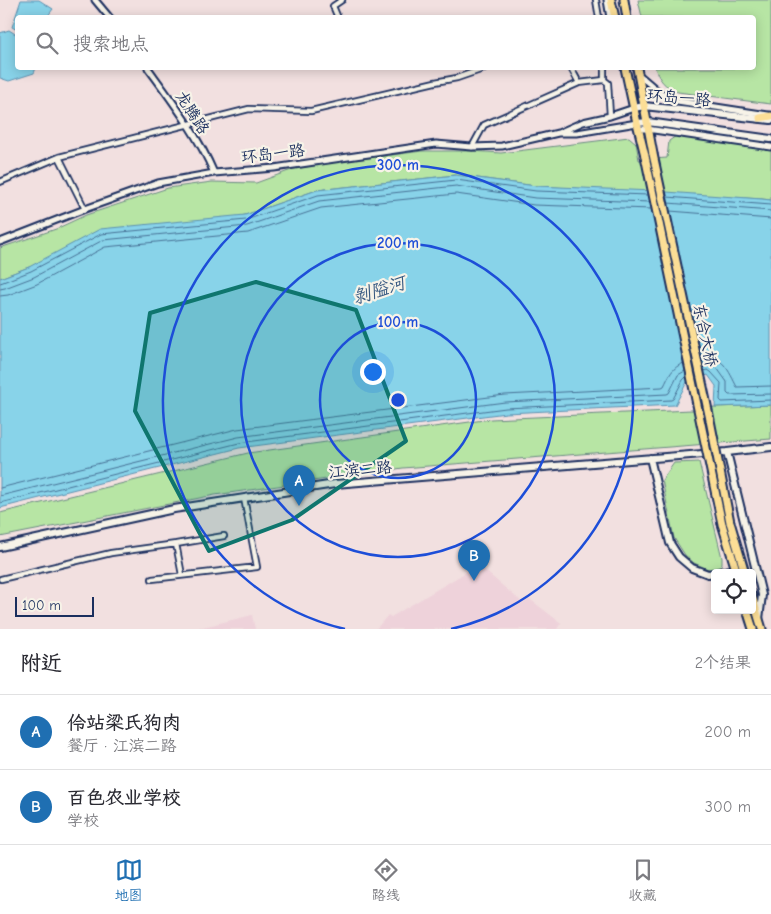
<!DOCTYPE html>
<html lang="zh">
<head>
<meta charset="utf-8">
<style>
	body { margin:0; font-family:"Comic Neue","LXGW WenKai TC",sans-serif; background:#f2f2f3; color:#2b2b33 }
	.controls { position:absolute; right:15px; bottom:15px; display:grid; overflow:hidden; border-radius:5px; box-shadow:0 2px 12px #0003 }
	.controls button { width:45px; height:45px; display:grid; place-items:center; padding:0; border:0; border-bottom:1px solid #e1e1e2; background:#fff; color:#2b2b33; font:25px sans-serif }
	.scale { position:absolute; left:15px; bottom:12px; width:79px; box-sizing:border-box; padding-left:5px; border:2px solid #1b2f5e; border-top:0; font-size:14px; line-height:18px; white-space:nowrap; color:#1b2f5e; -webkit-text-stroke:4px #f7f3e8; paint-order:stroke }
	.you { position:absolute; left:372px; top:371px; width:18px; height:18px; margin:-12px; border:4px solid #fff; border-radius:50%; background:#1a73e8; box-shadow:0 0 0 8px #1a73e833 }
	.badge { display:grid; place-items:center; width:32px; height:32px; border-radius:50%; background:#1f6fb2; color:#fff; font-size:16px; font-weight:700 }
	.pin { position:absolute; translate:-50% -41px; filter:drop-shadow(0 1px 2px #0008) }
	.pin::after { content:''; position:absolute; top:26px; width:18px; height:15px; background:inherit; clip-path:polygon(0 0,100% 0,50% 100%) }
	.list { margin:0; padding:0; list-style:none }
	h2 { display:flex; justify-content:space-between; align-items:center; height:65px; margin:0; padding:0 20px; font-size:21px }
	h2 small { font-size:16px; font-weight:400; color:#7c7c81 }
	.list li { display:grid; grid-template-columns:32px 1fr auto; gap:15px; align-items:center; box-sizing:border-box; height:75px; padding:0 20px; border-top:1px solid #e1e1e2 }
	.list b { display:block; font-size:19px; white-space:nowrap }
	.list p { margin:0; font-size:16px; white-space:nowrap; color:#7c7c81 }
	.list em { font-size:16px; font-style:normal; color:#7c7c81 }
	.icon { flex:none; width:28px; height:28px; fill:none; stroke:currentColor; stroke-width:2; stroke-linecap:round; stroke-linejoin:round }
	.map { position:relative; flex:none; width:771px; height:629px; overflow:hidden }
	.search { position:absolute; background:#fff; box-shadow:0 2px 12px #0003; left:15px; right:15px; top:15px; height:55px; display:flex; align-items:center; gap:12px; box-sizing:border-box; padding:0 18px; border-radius:5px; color:#7c7c81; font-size:19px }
	.sheet { height:215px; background:#fff }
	nav { display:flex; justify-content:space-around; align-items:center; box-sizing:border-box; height:70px; border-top:1px solid #e1e1e2; background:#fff; font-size:14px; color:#7c7c81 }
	nav a { display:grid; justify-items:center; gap:2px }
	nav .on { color:#1f6fb2 }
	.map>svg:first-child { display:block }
	.built { fill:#eed2da }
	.green { fill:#b7e5a4; stroke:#698a81 }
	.water { fill:#88d3e9; stroke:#5c91b1 }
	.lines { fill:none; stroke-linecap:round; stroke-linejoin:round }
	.shore { stroke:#477196; stroke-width:1 }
	.minor-casing { stroke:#1b2f5e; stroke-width:8 }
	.tertiary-casing { stroke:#1b2f5e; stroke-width:9 }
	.secondary-casing { stroke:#1b2f5e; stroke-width:10 }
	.primary-casing { stroke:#1b2f5e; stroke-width:11 }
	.minor { stroke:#f7f3e8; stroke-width:4.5 }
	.tertiary { stroke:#f7f3e8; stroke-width:5 }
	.secondary { stroke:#f7f3e8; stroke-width:6 }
	.primary { stroke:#fcde96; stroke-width:7 }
	.primary-bridge-casing { stroke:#1b2f5e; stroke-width:11; stroke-linecap:butt }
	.primary-bridge { stroke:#fcde96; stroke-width:7 }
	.marked { fill:#0f766e; fill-opacity:0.2; stroke:#0f766e; stroke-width:4; stroke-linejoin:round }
	.ring { fill:none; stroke:#1d4ed8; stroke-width:2.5 }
	.labels { text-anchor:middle; stroke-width:4.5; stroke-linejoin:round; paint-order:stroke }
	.street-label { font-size:16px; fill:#1b2f5e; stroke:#f7f3e8 }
	.water-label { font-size:18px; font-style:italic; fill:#365881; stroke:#f7f3e8 }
	.centre { fill:#1d4ed8; stroke:#f7f3e8; stroke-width:2.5 }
	.ring-label { font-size:15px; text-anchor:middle; font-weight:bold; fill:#1d4ed8; stroke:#f7f3e8; stroke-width:4.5; stroke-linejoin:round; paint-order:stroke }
</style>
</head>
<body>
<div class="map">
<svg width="771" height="629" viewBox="0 0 771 629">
	<rect width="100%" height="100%" fill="#f2e0e0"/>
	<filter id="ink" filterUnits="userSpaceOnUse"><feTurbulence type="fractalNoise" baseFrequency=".02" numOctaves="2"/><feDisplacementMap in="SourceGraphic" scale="10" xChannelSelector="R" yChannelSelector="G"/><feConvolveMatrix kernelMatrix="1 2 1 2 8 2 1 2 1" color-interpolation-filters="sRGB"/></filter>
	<g filter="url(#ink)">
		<path class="built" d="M478 565 523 603 527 597 561 623 557 629H376L388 615 391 617Z
			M252 615 255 629H195Z"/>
		<path class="green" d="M638 0H771V104L678 92C664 86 660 81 655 68H754V18L642 17Z
			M676 136 771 150V200L762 199 536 186 456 175 317 190 245 215 29 267 0 278V248L56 229 86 215 168 188 212 182 256 183 294 169 323 164 422 151H470L501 153 629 137 636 143 639 160 667 158 669 141Z
			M771 405V439L403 468 215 495 0 537V513L248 453 491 419 692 410 715 407Z
			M699 462 722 558V563L720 567 708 569 694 563 685 555 674 538 662 480 674 463Z"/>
		<path class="water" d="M21 0H39L53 9 47 17 18 18 17 30 12 27Z
			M9 30 17 35 18 68H36L34 73 9 81 0 78V33Z
			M456 175 536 186 653 191 762 199 771 200V405L715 407 716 386 708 375 687 382 675 405 506 413 239 448 0 508V278L29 267 100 229 245 215 317 190Z"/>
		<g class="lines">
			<path class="shore" d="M667 197 771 205
				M668 203 771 211
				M670 211 771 219
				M0 283 3 282 31 271 101 234 246 220 318 195 456 180 536 191 648 195
				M0 289 5 288 34 277 103 240 247 226 319 201 456 186 535 198 650 202
				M0 296 8 295 37 284 105 247 248 233 321 208 456 194 534 205 651 209
				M701 358C723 353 729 372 737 387L771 386
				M703 365 711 364 717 368 727 382V393L729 395 771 394
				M704 371 708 370 711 372 721 383 720 400 722 402 771 400
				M0 488 237 429 505 395 662 387 664 386C669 376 672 367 684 363
				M0 496 238 437 505 402 667 394 669 393 678 375 685 371
				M0 503 239 443 506 408 671 400 673 399 683 380 686 377"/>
			<g class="minor-casing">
				<path id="minor" d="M596 0 599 18
					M338 18 333 6 342 0
					M571 68 579 83 604 80
					M604 68V80L608 83 610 116
					M472 147 484 125 579 83
					M59 157 249 109 311 111 435 82 457 78 486 68
					M0 182 59 157 85 209
					M176 544 224 536
					M1 579 111 553 176 544 182 575
					M152 579 257 567 244 498"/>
			</g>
			<g class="tertiary-casing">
				<path id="tertiary" d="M95 0 110 18
					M607 0 610 18
					M148 68C172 101 198 135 214 173
					M638 74 659 92 677 101 768 115
					M634 108 610 116 583 122 558 133H577L637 123
					M639 129H647L771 147
					M0 242 85 209 158 183 214 173 274 168 436 144 472 147 502 146 558 133"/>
			</g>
			<g class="secondary-casing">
				<path id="secondary" d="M634 108 644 106 771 120
					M637 123 648 122 771 139
					M727 452 762 595 759 619
					M650 458 670 543 679 557 692 568 708 574 715 573
					M0 547 174 509 335 484 727 452 771 447
					M716 573 736 569"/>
			</g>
			<g class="primary-casing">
				<path id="primary" d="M611 0 615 18
					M624 0 627 18
					M625 68 637 123 645 156
					M637 68 653 154
					M760 118 771 116
					M730 522 745 573
					M722 524 737 573
					M752 596 762 629
					M747 610 753 629"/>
			</g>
			<use href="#minor" class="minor"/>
			<use href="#tertiary" class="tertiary"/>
			<use href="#secondary" class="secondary"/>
			<use href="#primary" class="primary"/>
			<g class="primary-bridge-casing">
				<path id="primary-bridge" d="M653 154 709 415 730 522
					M645 156 722 524"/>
			</g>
			<use href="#primary-bridge" class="primary-bridge"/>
		</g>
	</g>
	<path class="marked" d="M256 282 356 310 406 441 292 520 209 551 135 411 150 313Z"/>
	<g class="ring">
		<circle cx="398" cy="400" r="78"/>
		<circle cx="398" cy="400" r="157"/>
		<path d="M345 629A235 235 0 1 1 451 629"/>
	</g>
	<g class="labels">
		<g class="street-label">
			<text transform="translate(679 97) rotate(5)" y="6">环岛一路</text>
			<text transform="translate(193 112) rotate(57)" y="6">龙腾路</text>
			<text transform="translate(273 153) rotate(-7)" y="6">环岛一路</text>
			<text transform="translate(706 335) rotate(78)" y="6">东合大桥</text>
			<text transform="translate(360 469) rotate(-5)" y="6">江滨二路</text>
		</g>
		<g class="water-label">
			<text transform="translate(379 290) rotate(-17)" y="6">剥隘河</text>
		</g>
	</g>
	<circle cx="398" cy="400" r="8" class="centre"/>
	<g class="ring-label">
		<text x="398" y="170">300 m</text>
		<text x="398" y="248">200 m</text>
		<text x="398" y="327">100 m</text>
	</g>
</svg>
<div class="controls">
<button><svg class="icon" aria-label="locate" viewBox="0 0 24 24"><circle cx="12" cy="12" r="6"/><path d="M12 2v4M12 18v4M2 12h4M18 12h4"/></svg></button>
</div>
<div class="scale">100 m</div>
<div class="you"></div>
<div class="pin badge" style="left:299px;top:506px">A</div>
<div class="pin badge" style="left:474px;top:581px">B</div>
<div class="search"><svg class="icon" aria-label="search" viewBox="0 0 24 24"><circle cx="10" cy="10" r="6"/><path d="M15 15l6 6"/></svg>搜索地点</div>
</div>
<section class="sheet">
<h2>附近<small>2个结果</small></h2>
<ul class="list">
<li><span class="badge">A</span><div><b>伶站梁氏狗肉</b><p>餐厅 · 江滨二路</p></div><em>200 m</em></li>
<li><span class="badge">B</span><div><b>百色农业学校</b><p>学校</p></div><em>300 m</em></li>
</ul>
</section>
<nav>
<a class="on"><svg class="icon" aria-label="map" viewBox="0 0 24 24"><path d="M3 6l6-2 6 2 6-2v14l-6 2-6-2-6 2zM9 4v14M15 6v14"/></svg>地图</a>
<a><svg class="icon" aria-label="directions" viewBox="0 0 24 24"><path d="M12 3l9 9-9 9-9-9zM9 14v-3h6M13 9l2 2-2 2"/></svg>路线</a>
<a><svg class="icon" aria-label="saved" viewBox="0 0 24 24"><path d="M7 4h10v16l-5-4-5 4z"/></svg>收藏</a>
</nav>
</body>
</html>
